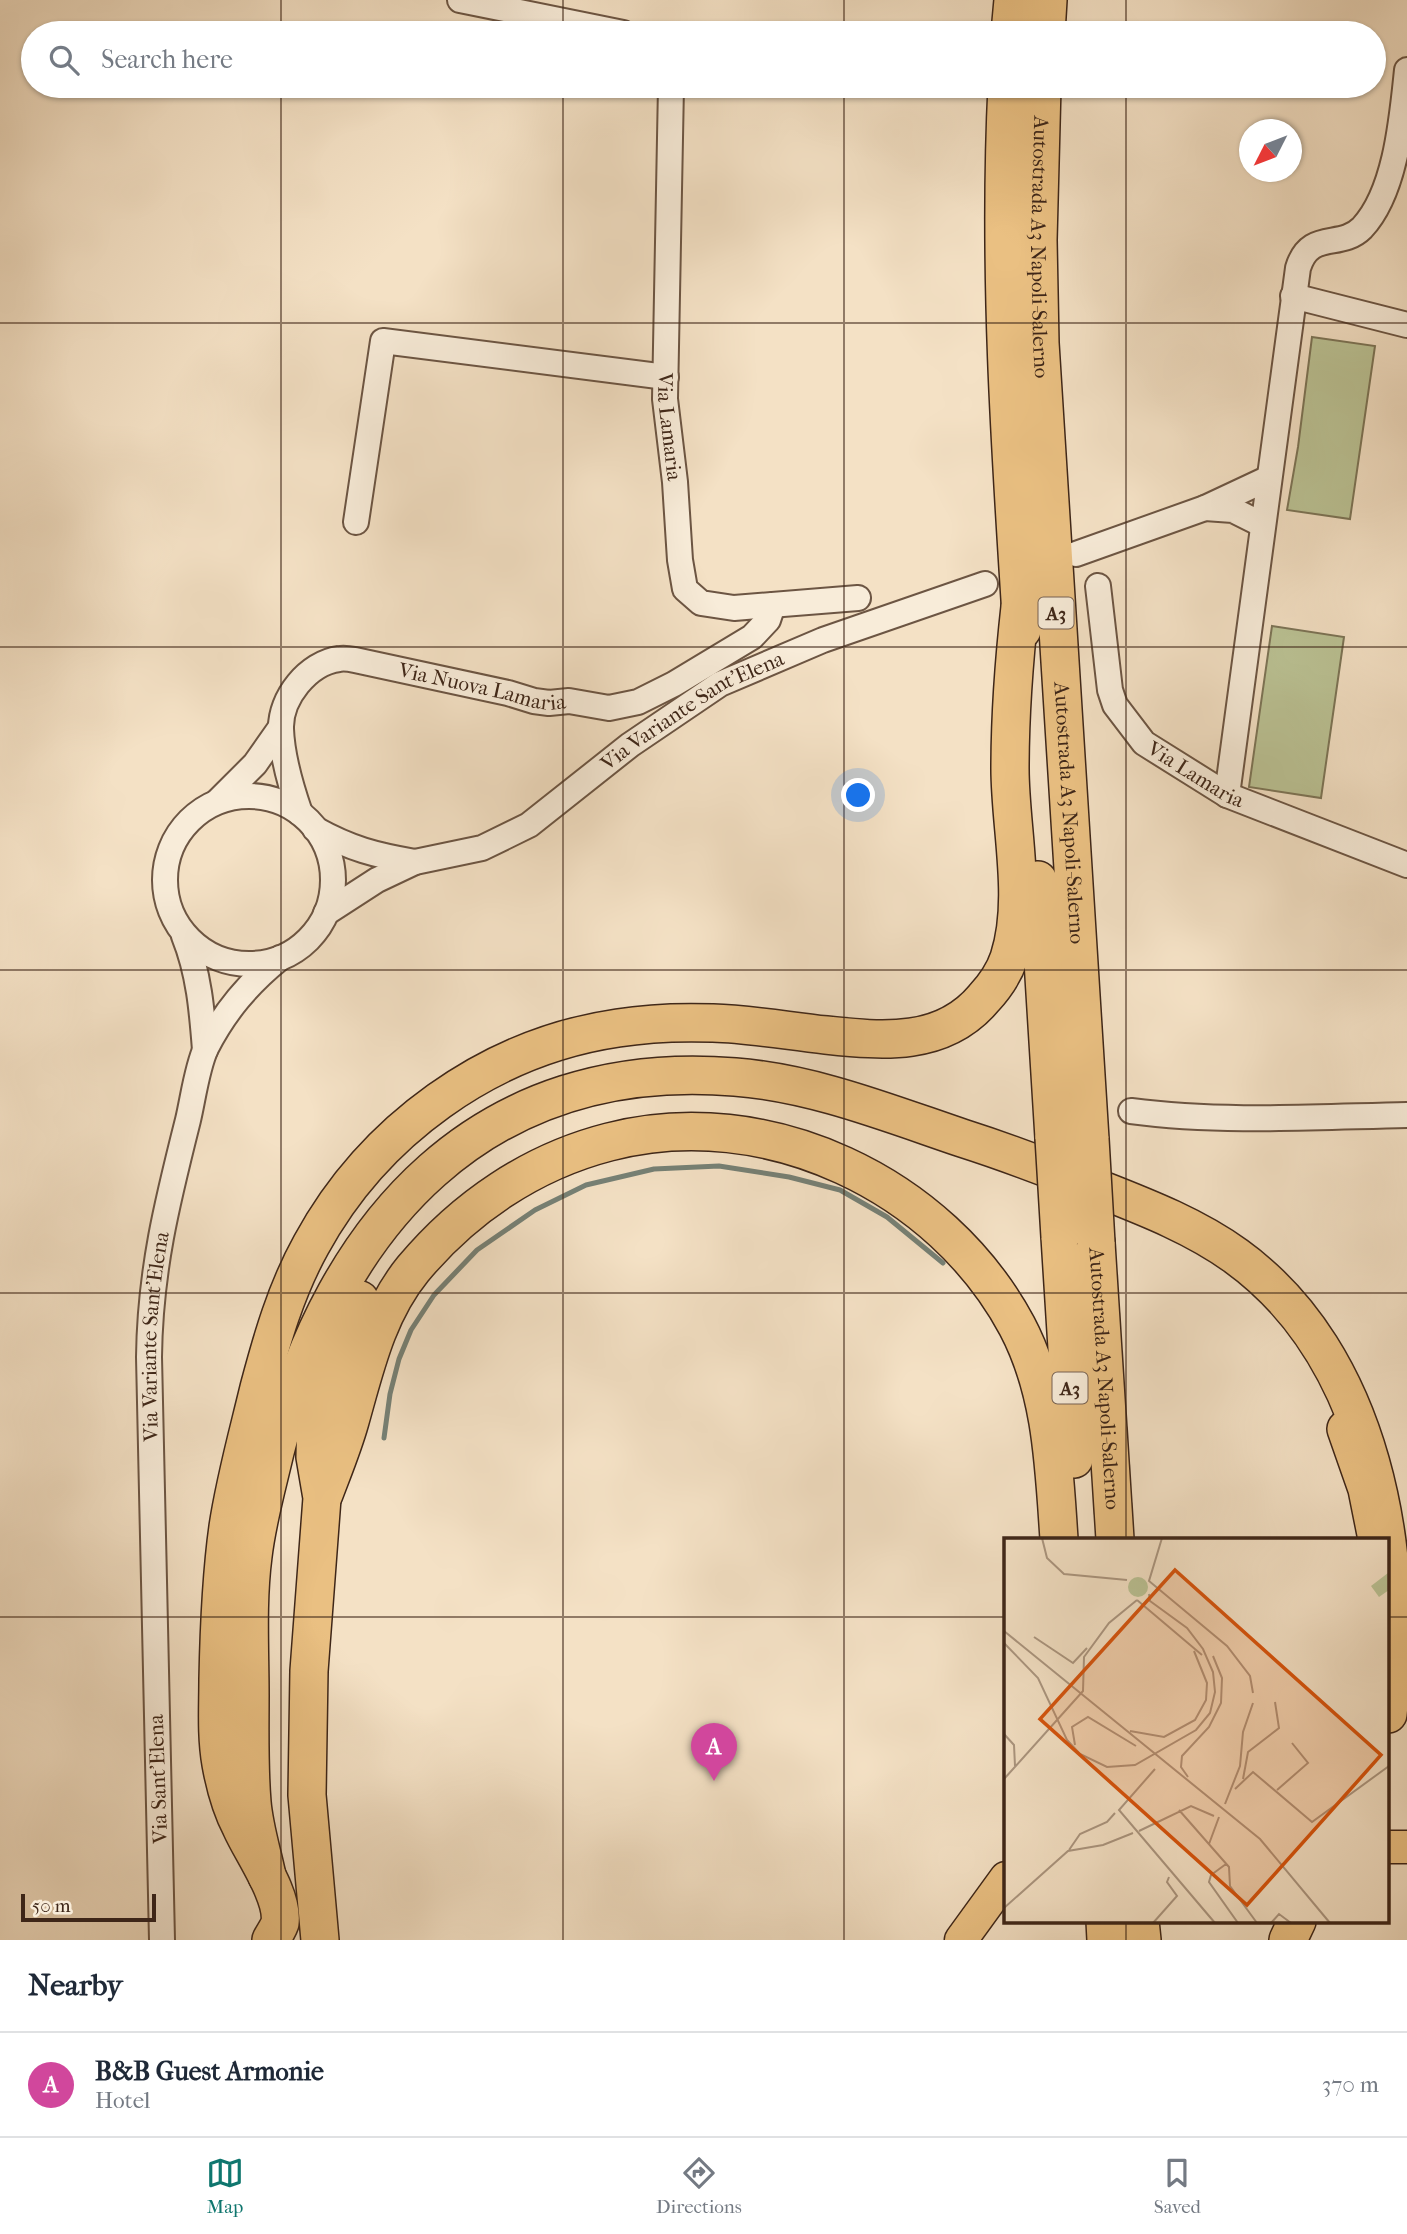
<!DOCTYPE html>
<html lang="en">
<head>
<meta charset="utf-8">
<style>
	body { margin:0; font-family:"IM FELL French Canon",serif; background:#f6f6f7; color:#1f2937 }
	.compass { position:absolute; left:1239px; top:119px; width:63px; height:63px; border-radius:50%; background:#fff; box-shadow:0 2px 5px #0004; rotate:228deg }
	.scale { position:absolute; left:21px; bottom:18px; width:135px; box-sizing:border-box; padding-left:7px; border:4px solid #3e2618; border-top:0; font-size:19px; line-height:24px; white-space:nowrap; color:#3e2618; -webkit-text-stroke:5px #f8ecd9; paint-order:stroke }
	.you { position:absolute; left:859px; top:796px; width:24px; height:24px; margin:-18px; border:5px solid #fff; border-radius:50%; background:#1a73e8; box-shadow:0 0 0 10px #1a73e833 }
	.badge { display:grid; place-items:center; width:46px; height:46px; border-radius:50%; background:#0f766e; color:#fff; font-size:23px; font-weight:700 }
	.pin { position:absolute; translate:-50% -58px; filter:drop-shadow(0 2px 4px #0008) }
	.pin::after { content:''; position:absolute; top:37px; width:24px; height:21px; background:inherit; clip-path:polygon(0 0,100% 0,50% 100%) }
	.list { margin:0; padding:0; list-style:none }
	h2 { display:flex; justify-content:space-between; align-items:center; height:91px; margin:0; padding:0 28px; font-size:30px }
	h2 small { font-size:23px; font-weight:400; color:#747a83 }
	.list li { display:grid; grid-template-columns:46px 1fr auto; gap:21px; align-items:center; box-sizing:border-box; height:105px; padding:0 28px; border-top:2px solid #e0e1e3 }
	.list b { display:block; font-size:26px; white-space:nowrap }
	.list p { margin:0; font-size:23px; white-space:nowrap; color:#747a83 }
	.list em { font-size:23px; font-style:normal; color:#747a83 }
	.icon { flex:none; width:38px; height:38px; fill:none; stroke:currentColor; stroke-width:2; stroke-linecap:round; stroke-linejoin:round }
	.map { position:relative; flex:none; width:1407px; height:1940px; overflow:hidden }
	.search { position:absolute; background:#fff; box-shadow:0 2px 5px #0004; left:21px; right:21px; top:21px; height:77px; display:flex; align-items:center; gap:18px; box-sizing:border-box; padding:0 24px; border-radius:38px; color:#747a83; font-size:26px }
	.sheet { height:196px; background:#fff }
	nav { display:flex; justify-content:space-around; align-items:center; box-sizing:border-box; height:98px; border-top:2px solid #e0e1e3; background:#fff; font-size:19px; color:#747a83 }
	nav a { display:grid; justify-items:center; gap:4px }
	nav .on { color:#0f766e }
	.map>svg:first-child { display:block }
	.park { fill:#bbc395; stroke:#7c7456; stroke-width:2 }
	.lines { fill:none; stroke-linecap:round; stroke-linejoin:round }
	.stream { stroke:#768176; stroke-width:5 }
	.minor-casing { stroke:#6c5543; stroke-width:28 }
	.major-casing { stroke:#3e2618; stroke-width:35 }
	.highway-casing { stroke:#3e2618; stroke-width:40 }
	.minor { stroke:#f8ecd9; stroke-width:24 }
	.major { stroke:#eac082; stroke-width:32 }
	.highway { stroke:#eac082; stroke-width:37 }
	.highway-bridge-casing { stroke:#3e2618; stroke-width:40; stroke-linecap:butt }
	.highway-bridge { stroke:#eac082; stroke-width:37 }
	.grid { fill:none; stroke:#3e2618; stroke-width:2; stroke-opacity:0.55 }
	.labels { text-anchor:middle; stroke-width:5; stroke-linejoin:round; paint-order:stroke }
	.shield { fill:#f8ecd9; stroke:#766152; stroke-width:2 }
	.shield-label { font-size:19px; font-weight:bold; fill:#3e2618 }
	.street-label { font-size:21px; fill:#3e2618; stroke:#f8ecd9 }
	.inset-road { fill:none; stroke:#ab9680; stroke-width:2 }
	.view { fill:#d7540d; fill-opacity:0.15; stroke:#d7540d; stroke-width:3.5 }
	.inset-edge { fill:none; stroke:#3e2618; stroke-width:3.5 }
</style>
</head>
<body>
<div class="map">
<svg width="1407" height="1940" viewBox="0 0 1407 1940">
	<rect width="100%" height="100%" fill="#f4e1c5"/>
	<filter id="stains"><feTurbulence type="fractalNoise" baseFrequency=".00286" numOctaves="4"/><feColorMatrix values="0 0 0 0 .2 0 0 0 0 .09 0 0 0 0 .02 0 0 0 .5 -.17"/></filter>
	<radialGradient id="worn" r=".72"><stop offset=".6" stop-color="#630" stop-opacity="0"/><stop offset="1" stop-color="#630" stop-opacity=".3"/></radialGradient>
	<path class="park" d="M1312 337 1375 346 1350 519 1287 510 1298 447Z
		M1272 626 1344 637 1321 798 1249 787Z"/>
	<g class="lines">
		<path class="stream" d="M384 1438 390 1394 399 1359 411 1330 434 1295 477 1250 535 1210 586 1185 654 1169 719 1166 789 1177 840 1190 887 1217 943 1263"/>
		<g class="minor-casing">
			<g id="minor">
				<path d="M460 0 623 33"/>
				<path id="s1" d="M671 86 665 399 675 482 680 560 685 589 701 603 734 608 858 598"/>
				<path d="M1293 296 1407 325"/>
				<path d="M1205 508 1233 510 1263 525"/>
				<path d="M356 522 383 341 666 377"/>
				<path d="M1076 554 1205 508 1269 478"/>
				<path id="s2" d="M1098 586 1110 690 1115 705 1144 743 1227 795 1407 865"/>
				<path d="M1227 795 1298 268C1310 229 1340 250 1362 228 1396 192 1402 118 1407 70"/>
				<circle cx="249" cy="880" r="84"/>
				<path d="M218 801 255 764 281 727"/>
				<path id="s3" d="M300 813C291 787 282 757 281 729 280 698 308 663 339 659 344 658 350 659 355 660L508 693 534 701 549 703 569 701 609 708 638 702 674 684 752 637 768 620 773 605"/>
				<path d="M315 829C351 849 375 855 415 862"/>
				<path id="s4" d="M326 913 377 880 415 862 482 848 529 825 630 745 720 684 823 640 985 584"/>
				<path d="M184 936C199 973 202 1011 205 1050"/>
				<path d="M1131 1111C1222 1123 1315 1117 1407 1115"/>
				<path id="s5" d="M162 1940 149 1357C150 1271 167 1203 188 1120 193 1099 197 1067 206 1048 225 1011 248 984 280 958"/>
			</g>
		</g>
		<g class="major-casing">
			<path id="major" d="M1388 1847H1407
				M961 1940 1006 1878"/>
		</g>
		<g class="highway-casing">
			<g id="highway">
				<path d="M1010 33 1013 0"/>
				<path d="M1046 33 1048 0"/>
				<path d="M1007 86C998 268 1010 448 1022 630"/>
				<path id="s6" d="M1042 86 1038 240 1040 343 1090 1139"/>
				<path d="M1038 880 1054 1138"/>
				<path d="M1060 1237 1074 1459"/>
				<path id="s7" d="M1096 1243 1115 1539"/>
				<path d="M1346 1429 1367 1489 1377 1539"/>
				<path d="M324 1494C333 1470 343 1446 350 1421 365 1368 377 1313 413 1269 464 1208 531 1162 609 1142 766 1101 941 1184 1017 1326 1052 1392 1054 1467 1059 1539"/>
				<path d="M267 1876C262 1852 254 1827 252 1802 249 1767 250 1731 250 1695 250 1649 247 1602 253 1556 257 1521 267 1486 275 1452 333 1222 483 1056 735 1077 813 1083 888 1113 962 1138 1009 1153 1056 1171 1102 1190 1148 1208 1196 1227 1236 1256 1373 1355 1407 1553 1388 1714"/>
				<path d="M1105 1921 1106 1940"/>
				<path d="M1140 1921 1142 1940"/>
				<path d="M271 1940C274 1934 278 1929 280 1923 284 1896 252 1852 241 1827 231 1808 225 1786 221 1764 216 1736 218 1707 218 1679 219 1629 221 1577 228 1527 235 1480 248 1434 259 1388 272 1339 286 1290 311 1245 373 1131 488 1047 618 1028 648 1023 682 1022 713 1023 750 1024 788 1031 826 1035 883 1041 943 1047 984 998 995 986 1004 973 1009 958 1028 900 1010 828 1010 769 1010 714 1014 661 1020 607"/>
				<path d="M320 1940 307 1795 309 1671 322 1498 315 1457 316 1411 324 1379 344 1329 360 1300"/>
				<path d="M1288 1940 1297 1921"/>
			</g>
		</g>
		<use href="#minor" class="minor"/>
		<use href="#major" class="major"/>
		<use href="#highway" class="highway"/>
		<g class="highway-bridge-casing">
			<path id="highway-bridge" d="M1054 1138 1060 1237
				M1090 1139 1096 1243"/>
		</g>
		<use href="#highway-bridge" class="highway-bridge"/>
	</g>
	<path class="grid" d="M281 0V33M563 0V33M844 0V33M1126 0V33M281 86V1940M563 86V1940M844 86V1940M1126 86V1539M0 323H1407M0 647H1407M0 970H1407M0 1293H1407M0 1617H1006M1388 1617H1407M1126 1921V1940"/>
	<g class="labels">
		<g class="shield">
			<rect x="1038.5" y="597.5" width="35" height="31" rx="5"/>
			<rect x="1052.5" y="1372.5" width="35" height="31" rx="5"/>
		</g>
		<g class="shield-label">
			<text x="1056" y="620">A3</text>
			<text x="1070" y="1395">A3</text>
		</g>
		<g class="street-label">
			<text dy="7" stroke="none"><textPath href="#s6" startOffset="161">Autostrada A3 Napoli-Salerno</textPath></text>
			<text dy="7" stroke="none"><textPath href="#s1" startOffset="341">Via Lamaria</textPath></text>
			<text dy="7" stroke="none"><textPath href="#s3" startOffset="331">Via Nuova Lamaria</textPath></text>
			<text dy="7" stroke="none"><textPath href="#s4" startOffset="424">Via Variante Sant'Elena</textPath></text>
			<text dy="7" stroke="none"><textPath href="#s2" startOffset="229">Via Lamaria</textPath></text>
			<text dy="7" stroke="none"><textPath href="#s6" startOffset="728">Autostrada A3 Napoli-Salerno</textPath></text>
			<text dy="7" stroke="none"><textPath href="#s5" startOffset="604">Via Variante Sant'Elena</textPath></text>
			<text dy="7" stroke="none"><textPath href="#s7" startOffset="136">Autostrada A3 Napoli-Salerno</textPath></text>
			<text transform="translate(158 1779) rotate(-92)" y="7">Via Sant'Elena</text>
		</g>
	</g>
	<g transform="translate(1004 1538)">
		<rect width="385" height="385" fill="#f4e1c5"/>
		<path d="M124 49a10 10 0 1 1 20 0a10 10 0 1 1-20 0Z" fill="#bbc395"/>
		<path d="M384 35 385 52 375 59 367 48Z" fill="#bbc395"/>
		<path class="inset-road" d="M38 0 43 20 60 36 123 42M158 0 145 43 223 108 246 138 249 155M133 62 198 117M0 93 256 301 326 385M30 99 69 125 83 110M0 105 34 140 63 202 76 216 103 229 131 227 192 192 206 175 211 154 209 134 199 111 183 90 146 63 145 56M126 193 160 199 191 182 202 162 203 145 190 113M0 196 10 207 11 228M71 207 68 189 84 179 132 208M151 231 115 272 211 385M184 239 177 229 178 218 205 189 217 165 218 140 209 118M0 241 79 153 80 119 105 85 133 62M239 241 244 214 275 190 271 164M231 251 249 234 308 284 385 228M273 252 304 225 288 205M221 266 236 228 239 194 249 165M175 272 225 329 226 348 253 385M135 293 187 268 210 278M205 306 215 279M65 312 76 296 103 284 111 275M222 326 207 337 205 344 234 385M0 370 64 313 99 307 129 295M149 385 173 358 163 344 165 339M267 385 275 376 287 385"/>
		<path class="view" d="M171 32 377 217 243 367 36 181Z"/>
		<rect width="385" height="385" class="inset-edge"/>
	</g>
	<rect width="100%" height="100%" filter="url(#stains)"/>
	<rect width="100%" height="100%" fill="url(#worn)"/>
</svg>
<svg class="compass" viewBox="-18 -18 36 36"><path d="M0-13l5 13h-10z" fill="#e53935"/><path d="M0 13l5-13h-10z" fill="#747a83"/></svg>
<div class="scale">50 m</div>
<div class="you"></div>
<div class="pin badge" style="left:714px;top:1781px;background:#d1479c">A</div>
<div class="search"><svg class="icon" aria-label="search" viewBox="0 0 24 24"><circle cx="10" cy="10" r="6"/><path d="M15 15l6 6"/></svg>Search here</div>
</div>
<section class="sheet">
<h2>Nearby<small></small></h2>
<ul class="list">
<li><span class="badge" style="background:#d1479c">A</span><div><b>B&amp;B Guest Armonie</b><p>Hotel</p></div><em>370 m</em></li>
</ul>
</section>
<nav>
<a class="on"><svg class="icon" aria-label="map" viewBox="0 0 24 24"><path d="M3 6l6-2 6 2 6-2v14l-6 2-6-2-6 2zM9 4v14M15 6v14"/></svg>Map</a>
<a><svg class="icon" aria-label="directions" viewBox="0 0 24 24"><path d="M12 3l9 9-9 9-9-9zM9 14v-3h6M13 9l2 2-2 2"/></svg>Directions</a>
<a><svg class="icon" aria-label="saved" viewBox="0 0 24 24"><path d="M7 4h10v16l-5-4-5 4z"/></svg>Saved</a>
</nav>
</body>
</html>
